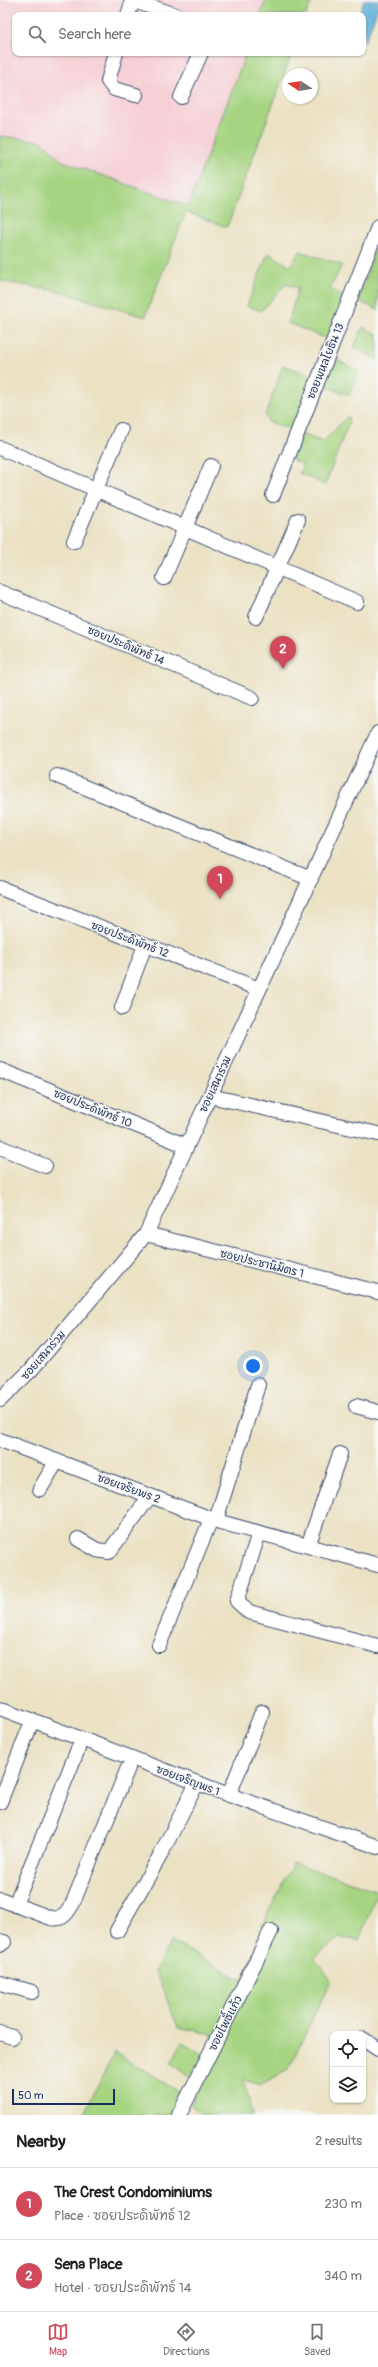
<!DOCTYPE html>
<html lang="en">
<head>
<meta charset="utf-8">
<style>
	body { margin:0; font-family:Pangolin,"Playpen Sans Thai",sans-serif; background:#f6f6f6; color:#202124 }
	.controls { position:absolute; right:12px; bottom:12px; display:grid; overflow:hidden; border-radius:8px; box-shadow:0 1px 3px #0004 }
	.controls button { width:36px; height:36px; display:grid; place-items:center; padding:0; border:0; border-bottom:1px solid #e0e0e0; background:#fff; color:#202124; font:20px sans-serif }
	.compass { position:absolute; left:282px; top:68px; width:36px; height:36px; border-radius:50%; background:#fff; box-shadow:0 1px 3px #0004; rotate:282deg }
	.scale { position:absolute; left:12px; bottom:10px; width:103px; box-sizing:border-box; padding-left:4px; border:2px solid #1b2f5e; border-top:0; font-size:11px; line-height:14px; white-space:nowrap; color:#1b2f5e; -webkit-text-stroke:3px #f6f6f2; paint-order:stroke }
	.you { position:absolute; left:253px; top:1366px; width:14px; height:14px; margin:-10px; border:3px solid #fff; border-radius:50%; background:#1a73e8; box-shadow:0 0 0 6px #1a73e833 }
	.badge { display:grid; place-items:center; width:26px; height:26px; border-radius:50%; background:#d1495b; color:#fff; font-size:13px; font-weight:700 }
	.pin { position:absolute; translate:-50% -33px; filter:drop-shadow(0 1px 2px #0008) }
	.pin::after { content:''; position:absolute; top:21px; width:14px; height:12px; background:inherit; clip-path:polygon(0 0,100% 0,50% 100%) }
	.list { margin:0; padding:0; list-style:none }
	h2 { display:flex; justify-content:space-between; align-items:center; height:52px; margin:0; padding:0 16px; font-size:17px }
	h2 small { font-size:13px; font-weight:400; color:#757577 }
	.list li { display:grid; grid-template-columns:26px 1fr auto; gap:12px; align-items:center; box-sizing:border-box; height:72px; padding:0 16px; border-top:1px solid #e0e0e0 }
	.list b { display:block; font-size:15px; white-space:nowrap }
	.list p { margin:0; font-size:13px; white-space:nowrap; color:#757577 }
	.list em { font-size:13px; font-style:normal; color:#757577 }
	.icon { flex:none; width:22px; height:22px; fill:none; stroke:currentColor; stroke-width:2; stroke-linecap:round; stroke-linejoin:round }
	.map { position:relative; flex:none; width:378px; height:2115px; overflow:hidden }
	.search { position:absolute; background:#fff; box-shadow:0 1px 3px #0004; left:12px; right:12px; top:12px; height:44px; display:flex; align-items:center; gap:10px; box-sizing:border-box; padding:0 14px; border-radius:8px; color:#757577; font-size:15px }
	.sheet { height:196px; background:#fff }
	nav { display:flex; justify-content:space-around; align-items:center; box-sizing:border-box; height:56px; border-top:1px solid #e0e0e0; background:#fff; font-size:11px; color:#757577 }
	nav a { display:grid; justify-items:center; gap:2px }
	nav .on { color:#d1495b }
	.map>svg:first-child { display:block }
	.built { fill:#f6cfd6 }
	.green { fill:#a6d481; stroke:#608270 }
	.water { fill:#5bb0d7; stroke:#3b709a }
	.lines { fill:none; stroke-linecap:round; stroke-linejoin:round }
	.minor-casing { stroke:#3a4a6d; stroke-width:16 }
	.minor { stroke:#fff; stroke-width:14 }
	.labels { text-anchor:middle; stroke-width:3; stroke-linejoin:round; paint-order:stroke }
	.street-label { font-size:11px; fill:#1b2f5e; stroke:#f6f6f2 }
</style>
</head>
<body>
<div class="map">
<svg width="378" height="2115" viewBox="0 0 378 2115">
	<rect width="100%" height="100%" fill="#f6f6f2"/>
	<filter id="ink" filterUnits="userSpaceOnUse"><feTurbulence type="fractalNoise" baseFrequency=".025" numOctaves="2"/><feDisplacementMap in="SourceGraphic" scale="8" xChannelSelector="R" yChannelSelector="G"/><feConvolveMatrix kernelMatrix="1 2 1 2 8 2 1 2 1" color-interpolation-filters="sRGB"/></filter>
	<filter id="wash" filterUnits="userSpaceOnUse"><feTurbulence type="fractalNoise" baseFrequency=".012" numOctaves="4" result="noise"/><feDisplacementMap in="SourceGraphic" scale="16" xChannelSelector="R" yChannelSelector="G"/><feGaussianBlur stdDeviation="0.9" result="paint"/><feColorMatrix in="noise" values="0 0 0 0 0 0 0 0 0 0 0 0 0 0 0 0 0 1.4 0 .05"/><feComposite in="paint" operator="in"/></filter>
	<g filter="url(#wash)">
		<rect width="100%" height="100%" fill="#ebe2c4"/>
		<path class="built" d="M0 0H265L260 15H15V53H245L188 207 62 161 42 141 0 136Z"/>
		<path class="green" d="M266 0H312L306 15H260Z
			M246 53H292L227 227 186 212 145 317 61 292 0 281V136L42 141 62 161 188 206Z
			M376 246 378 247V310L357 300 366 278Z
			M300 251 342 265 330 289 343 297 327 339 288 323 298 288 286 284 261 311 247 306 268 253 290 266Z
			M363 327 378 335V360L354 347Z
			M333 358 359 371 349 395 322 385Z
			M283 365 313 376 292 430 269 422 265 416Z
			M348 416 349 422 325 485 299 473 303 464 292 460 301 434 323 442Z
			M293 1863 378 1891 359 1940 339 1938 314 1958 331 1980 288 2070 260 2085 244 2080 253 2115H204L190 2106 201 2085 171 2063 182 2042 212 2059 218 2046 210 2034 178 2027 155 1971 171 1941 242 1980 267 1928 262 1925Z
			M115 2052 184 2095 172 2115H92L85 2110Z"/>
		<path class="water" d="M364 0H378V8L365 42 363 15H358Z"/>
	</g>
	<g filter="url(#ink)">
		<g class="lines">
			<g class="minor-casing">
				<path id="minor" d="M131 0 176 15
					M128 15 133 0
					M116 53 108 81 114 89 136 95
					M181 97 201 53
					M0 448 357 602
					M273 495 378 227
					M74 541 121 430
					M164 578 211 466
					M0 592 252 698
					M256 617 298 520
					M57 776 311 879
					M0 888 259 989
					M122 1008 145 945
					M0 1070 187 1146
					M210 1096 378 1134
					M0 1147 45 1166
					M146 1234 378 1292
					M0 1400 31 1370 146 1234 378 733
					M356 1406 378 1412
					M0 1440 220 1522 378 1565
					M40 1489 57 1461
					M216 1520 258 1385
					M259 1533 237 1601 249 1612 378 1646
					M78 1539 97 1550 109 1552 150 1496
					M308 1546 340 1454
					M159 1645 211 1519
					M0 1708 229 1795 378 1847
					M229 1795 262 1712
					M0 1802 29 1729
					M0 1899 51 1918C62 1920 66 1915 72 1905L128 1768
					M15 1905 78 1749
					M117 1931 161 1854 197 1783
					M0 1945 4 1942
					M0 1983 32 1992
					M0 2033 12 2037
					M363 2039 378 2049
					M179 2115 271 1931"/>
			</g>
			<use href="#minor" class="minor"/>
		</g>
	</g>
	<g class="labels">
		<g class="street-label">
			<text transform="translate(325 361) rotate(-68)" y="4">ซอยพหลโยธิน 13</text>
			<text transform="translate(126 645) rotate(23)" y="4">ซอยประดิพัทธ์ 14</text>
			<text transform="translate(130 939) rotate(21)" y="4">ซอยประดิพัทธ์ 12</text>
			<text transform="translate(215 1084) rotate(-65)" y="4">ซอยเสนาร่วม</text>
			<text transform="translate(93 1108) rotate(22)" y="4">ซอยประดิพัทธ์ 10</text>
			<text transform="translate(262 1263) rotate(14)" y="4">ซอยประชานิมิตร 1</text>
			<text transform="translate(43 1355) rotate(-49)" y="4">ซอยเสนาร่วม</text>
			<text transform="translate(129 1488) rotate(20)" y="4">ซอยเจริยพร 2</text>
			<text transform="translate(188 1780) rotate(21)" y="4">ซอยเจริญพร 1</text>
			<text transform="translate(225 2023) rotate(-63)" y="4">ซอยโพธิ์แก้ว</text>
		</g>
	</g>
</svg>
<div class="controls">
<button><svg class="icon" aria-label="locate" viewBox="0 0 24 24"><circle cx="12" cy="12" r="6"/><path d="M12 2v4M12 18v4M2 12h4M18 12h4"/></svg></button>
<button><svg class="icon" aria-label="layers" viewBox="0 0 24 24"><path d="M12 4l9 5-9 5-9-5zM3 14l9 5 9-5"/></svg></button>
</div>
<svg class="compass" viewBox="-18 -18 36 36"><path d="M0-13l5 13h-10z" fill="#e53935"/><path d="M0 13l5-13h-10z" fill="#757577"/></svg>
<div class="scale">50 m</div>
<div class="you"></div>
<div class="pin badge" style="left:220px;top:899px">1</div>
<div class="pin badge" style="left:283px;top:669px">2</div>
<div class="search"><svg class="icon" aria-label="search" viewBox="0 0 24 24"><circle cx="10" cy="10" r="6"/><path d="M15 15l6 6"/></svg>Search here</div>
</div>
<section class="sheet">
<h2>Nearby<small>2 results</small></h2>
<ul class="list">
<li><span class="badge">1</span><div><b>The Crest Condominiums</b><p>Place · ซอยประดิพัทธ์ 12</p></div><em>230 m</em></li>
<li><span class="badge">2</span><div><b>Sena Place</b><p>Hotel · ซอยประดิพัทธ์ 14</p></div><em>340 m</em></li>
</ul>
</section>
<nav>
<a class="on"><svg class="icon" aria-label="map" viewBox="0 0 24 24"><path d="M3 6l6-2 6 2 6-2v14l-6 2-6-2-6 2zM9 4v14M15 6v14"/></svg>Map</a>
<a><svg class="icon" aria-label="directions" viewBox="0 0 24 24"><path d="M12 3l9 9-9 9-9-9zM9 14v-3h6M13 9l2 2-2 2"/></svg>Directions</a>
<a><svg class="icon" aria-label="saved" viewBox="0 0 24 24"><path d="M7 4h10v16l-5-4-5 4z"/></svg>Saved</a>
</nav>
</body>
</html>
